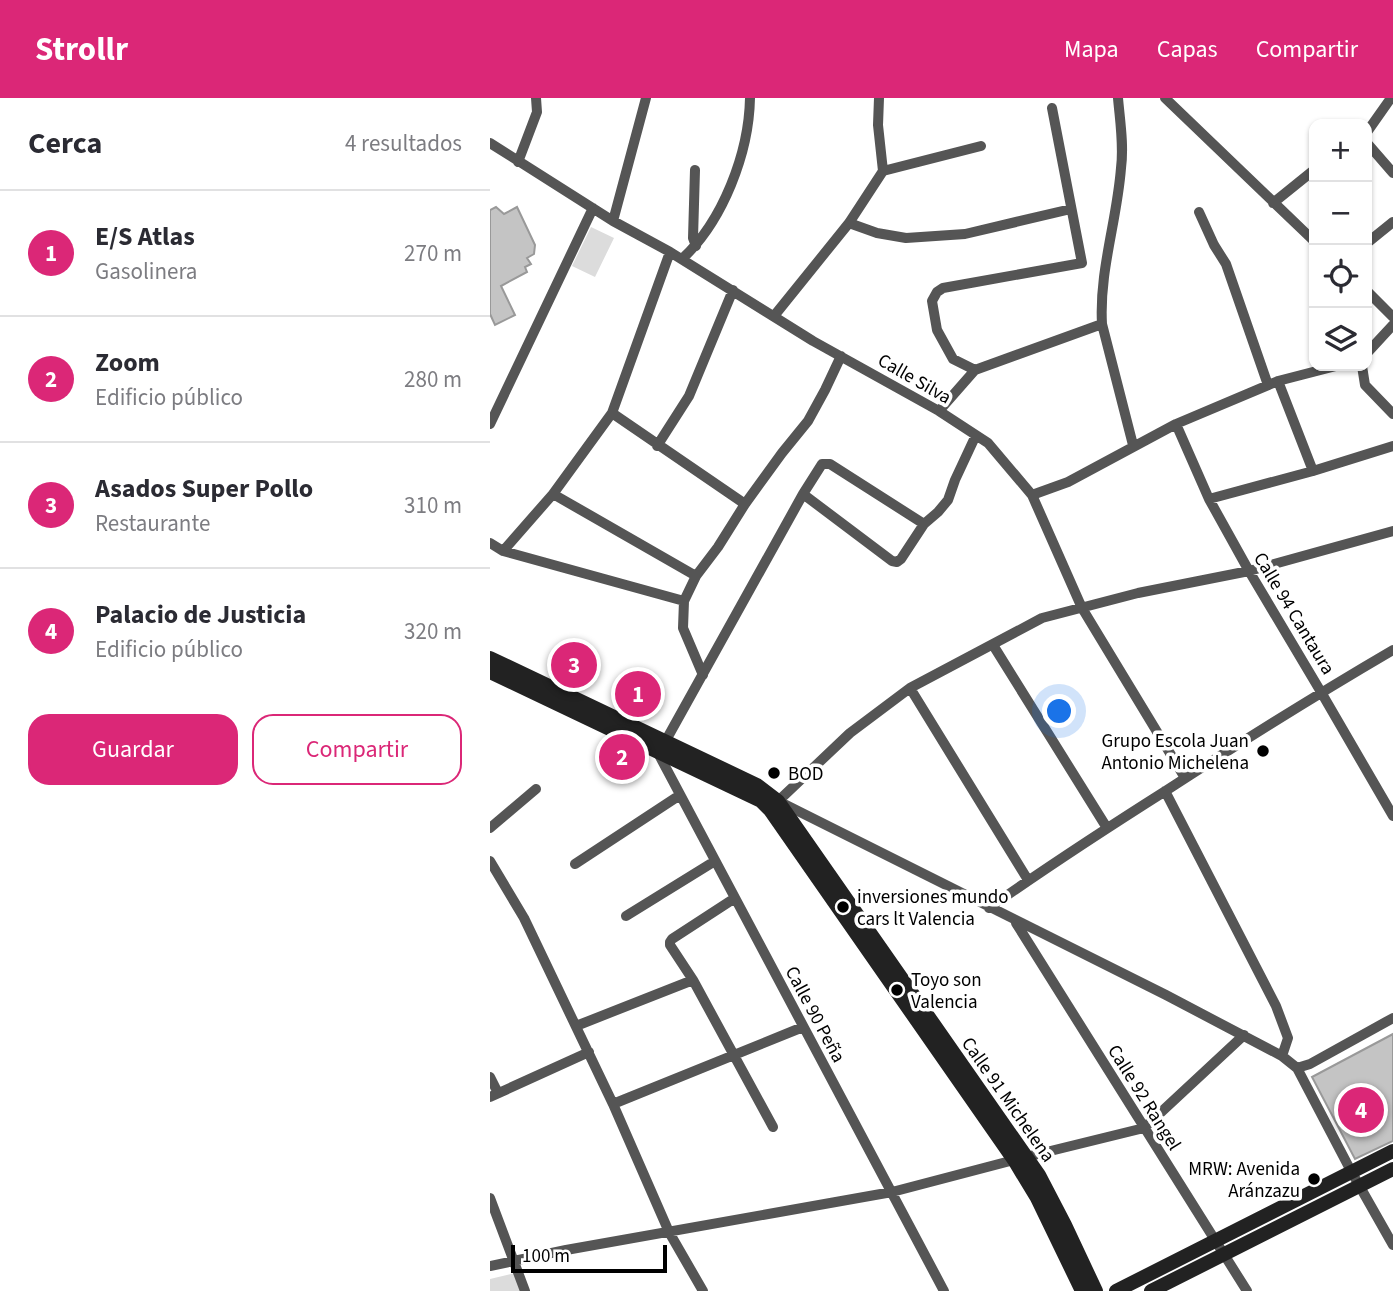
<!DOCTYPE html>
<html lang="es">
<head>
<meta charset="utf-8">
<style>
	body { margin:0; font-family:"Source Sans 3",sans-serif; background:#f2f2f3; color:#2b2b33 }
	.controls { position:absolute; right:21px; top:21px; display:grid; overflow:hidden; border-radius:14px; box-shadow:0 2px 5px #0004 }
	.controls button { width:63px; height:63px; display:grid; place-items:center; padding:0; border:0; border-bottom:2px solid #e1e1e2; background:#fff; color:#2b2b33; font:35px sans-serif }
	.scale { position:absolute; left:21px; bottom:18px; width:156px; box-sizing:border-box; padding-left:7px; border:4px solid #000; border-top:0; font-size:19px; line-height:24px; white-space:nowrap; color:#000; -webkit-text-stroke:5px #fff; paint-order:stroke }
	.you { position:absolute; left:570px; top:614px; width:24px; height:24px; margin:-18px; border:5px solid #fff; border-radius:50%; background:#1a73e8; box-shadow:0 0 0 10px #1a73e833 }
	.badge { display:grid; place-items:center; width:46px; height:46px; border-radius:50%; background:#db2777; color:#fff; font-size:23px; font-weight:700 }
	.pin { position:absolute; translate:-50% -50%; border:4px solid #fff; box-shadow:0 2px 7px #0006 }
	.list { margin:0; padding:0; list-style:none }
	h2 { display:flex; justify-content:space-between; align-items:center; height:91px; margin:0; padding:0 28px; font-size:30px }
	h2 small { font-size:23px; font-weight:400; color:#7c7c81 }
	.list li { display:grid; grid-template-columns:46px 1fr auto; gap:21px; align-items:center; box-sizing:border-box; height:126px; padding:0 28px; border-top:2px solid #e1e1e2 }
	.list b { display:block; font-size:26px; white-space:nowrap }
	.list p { margin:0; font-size:23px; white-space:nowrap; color:#7c7c81 }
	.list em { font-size:23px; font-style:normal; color:#7c7c81 }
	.actions { display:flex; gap:14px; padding:21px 28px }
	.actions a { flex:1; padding:16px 0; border:2px solid #db2777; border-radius:21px; text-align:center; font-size:24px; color:#db2777 }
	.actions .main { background:#db2777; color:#fff }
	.icon { flex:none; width:38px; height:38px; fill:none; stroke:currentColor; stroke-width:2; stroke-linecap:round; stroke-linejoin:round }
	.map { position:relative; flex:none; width:903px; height:1193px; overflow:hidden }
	header { display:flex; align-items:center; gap:42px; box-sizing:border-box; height:98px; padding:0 35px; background:#db2777; color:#fff }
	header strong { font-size:33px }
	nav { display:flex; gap:38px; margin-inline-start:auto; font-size:24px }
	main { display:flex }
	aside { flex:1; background:#fff }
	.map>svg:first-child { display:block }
	.green { fill:#dcdcdc }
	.building { fill:#c4c4c4; stroke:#999; stroke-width:2 }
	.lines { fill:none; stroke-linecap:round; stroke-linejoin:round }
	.street { stroke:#555; stroke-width:10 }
	.secondary { stroke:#222; stroke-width:14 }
	.poi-dot { fill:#000; stroke:#fff; stroke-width:2.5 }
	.labels { text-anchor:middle; stroke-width:7; stroke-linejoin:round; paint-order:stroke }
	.street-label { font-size:19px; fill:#000; stroke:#fff }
	.poi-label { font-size:19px; fill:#000; stroke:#fff; text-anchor:start }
</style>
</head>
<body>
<header>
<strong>Strollr</strong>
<nav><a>Mapa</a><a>Capas</a><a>Compartir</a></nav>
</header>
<main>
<aside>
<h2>Cerca<small>4 resultados</small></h2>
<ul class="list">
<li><span class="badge">1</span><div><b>E/S Atlas</b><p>Gasolinera</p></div><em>270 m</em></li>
<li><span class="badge">2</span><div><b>Zoom</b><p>Edificio público</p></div><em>280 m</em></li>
<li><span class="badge">3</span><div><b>Asados Super Pollo</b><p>Restaurante</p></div><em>310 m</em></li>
<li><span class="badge">4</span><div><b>Palacio de Justicia</b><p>Edificio público</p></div><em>320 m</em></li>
</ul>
<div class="actions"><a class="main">Guardar</a><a>Compartir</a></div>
</aside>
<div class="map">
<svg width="903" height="1193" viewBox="0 0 903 1193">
	<rect width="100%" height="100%" fill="#fff"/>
	<path class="green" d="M101 129 124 140 105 179 82 168Z
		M25 1175 32 1193H0V1181Z"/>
	<path class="building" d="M6 109 14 116 27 109 45 147 44 156 37 160 41 166 35 169 37 174 11 188 25 217 5 227 0 216V112Z
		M903 936V1043L865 1061 822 979Z"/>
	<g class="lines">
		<path class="street" d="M628 0C630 23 634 47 631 70 627 123 609 173 612 226L643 347
			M675 0 824 143
			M562 10 592 165 453 190 447 194 442 203 447 232 463 261 485 272 612 226
			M877 34 901 0
			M0 45 123 123 180 154 323 243 449 313 498 345 542 397 592 510 695 680
			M877 45 903 75
			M28 64 47 14 46 0
			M205 72 203 140 206 148
			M393 73 491 48
			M783 105 824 72
			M709 114 724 147 736 166 778 287
			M123 123 156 0
			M359 125 387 135 416 140 475 136 581 111
			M877 145 903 124
			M192 161C233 123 259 55 260 0
			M877 193 903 219
			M284 218 359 125 393 73 388 27 389 0
			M877 255 903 227
			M872 268 875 287 903 316
			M788 283 823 373
			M449 313 485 272
			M122 315 255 406
			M0 326 103 110
			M686 326 719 401 759 473 831 594 903 718
			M167 348 199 298 243 192
			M63 396 206 478
			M313 396 402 463 407 464 411 461 434 426 448 414 458 402 465 382 486 337
			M542 397 578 384 686 326 788 283 846 268
			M719 401 823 373 903 348
			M0 445 13 453 194 503
			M13 453 63 396 122 315 180 154
			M503 547 617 730
			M213 577 193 530 194 503 206 478 228 449 255 406 292 355 318 323 335 292 351 258
			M420 590 538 782
			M175 644 313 396 332 366H340L434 426
			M168 655 454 1193
			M675 693 786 908 798 940 792 958
			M290 704 676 897 792 958 807 970 861 1073 903 1147
			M284 707 360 635 420 590 552 520 648 495 759 473 903 433
			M0 730 46 691
			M0 763 34 820 123 1006 179 1134 213 1193
			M85 766 190 697
			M245 800 182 841 180 844V847L203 882 283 1029
			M499 810C557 769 617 730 677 692 751 644 826 597 903 552
			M136 818 225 763
			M526 825 757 1193
			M86 928 203 882
			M807 970 820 966 903 920
			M0 979 8 995
			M0 999 99 954
			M123 1006 313 929
			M536 1059 654 1030 754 937
			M0 1100 35 1193
			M0 1168 76 1152 402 1094 524 1062"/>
		<path class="secondary" d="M0 560 267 687 288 703 549 1077 575 1127 606 1193
			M0 574 271 703 280 712 524 1062 547 1100 592 1193
			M626 1193 903 1053
			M661 1193 903 1071"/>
	</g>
	<g class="poi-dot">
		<circle cx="773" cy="653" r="7"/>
		<circle cx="284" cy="675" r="7"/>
		<circle cx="353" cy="809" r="7"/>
		<circle cx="407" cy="892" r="7"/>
		<circle cx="824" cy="1081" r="7"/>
	</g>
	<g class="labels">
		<g class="street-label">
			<text transform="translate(425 280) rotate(30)" y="7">Calle Silva</text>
			<text transform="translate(805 515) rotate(59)" y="7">Calle 94 Cantaura</text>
			<text transform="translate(326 916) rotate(62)" y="7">Calle 90 Peña</text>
			<text transform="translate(655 999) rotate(58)" y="7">Calle 92 Rangel</text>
			<text transform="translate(519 1001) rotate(55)" y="7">Calle 91 Michelena</text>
		</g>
		<g class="poi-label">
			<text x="759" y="649" text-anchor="end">Grupo Escola Juan<tspan x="759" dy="22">Antonio Michelena</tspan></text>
			<text x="298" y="682">BOD</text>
			<text x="367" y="805">inversiones mundo<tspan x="367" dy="22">cars lt Valencia</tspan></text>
			<text x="421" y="888">Toyo son<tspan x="421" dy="22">Valencia</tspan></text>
			<text x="810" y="1077" text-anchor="end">MRW: Avenida<tspan x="810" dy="22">Aránzazu</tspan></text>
		</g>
	</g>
</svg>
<div class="controls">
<button>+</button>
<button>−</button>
<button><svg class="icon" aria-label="locate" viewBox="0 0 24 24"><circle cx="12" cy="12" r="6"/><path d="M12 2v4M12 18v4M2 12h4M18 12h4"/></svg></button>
<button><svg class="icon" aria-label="layers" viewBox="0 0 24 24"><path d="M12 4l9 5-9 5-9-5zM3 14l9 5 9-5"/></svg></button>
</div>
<div class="scale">100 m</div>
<div class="you"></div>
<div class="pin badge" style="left:148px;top:596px">1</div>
<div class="pin badge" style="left:132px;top:659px">2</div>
<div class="pin badge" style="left:84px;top:567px">3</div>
<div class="pin badge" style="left:871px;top:1012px">4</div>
</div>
</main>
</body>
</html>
